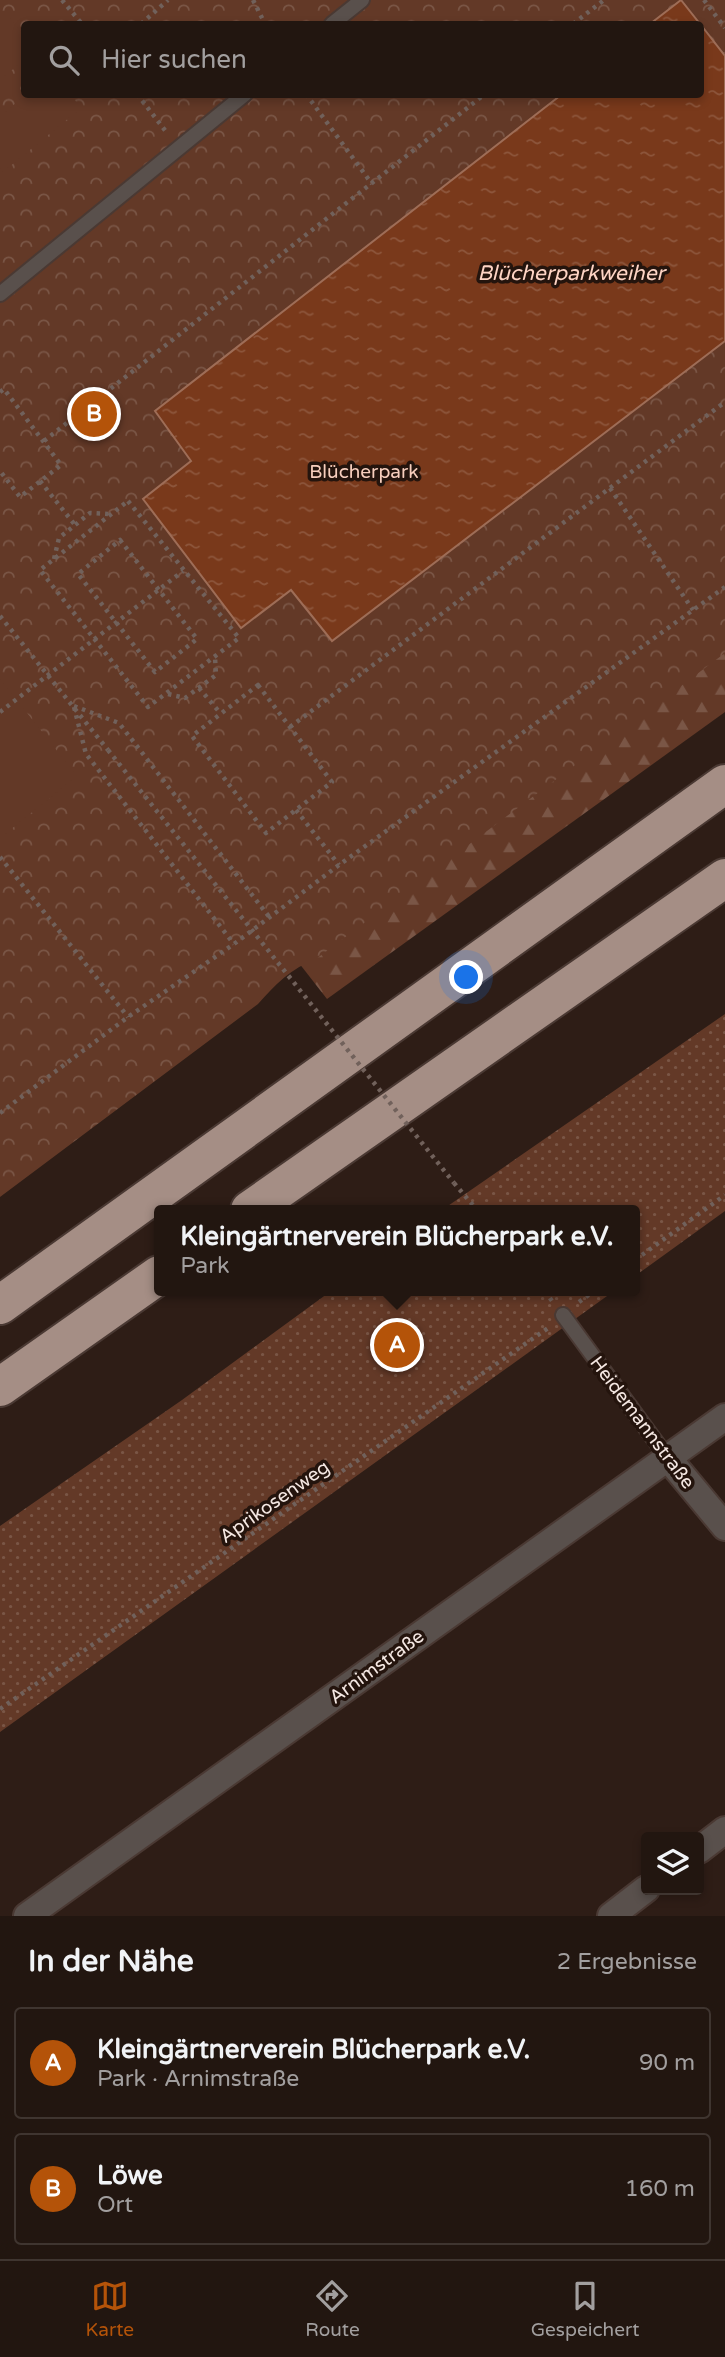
<!DOCTYPE html>
<html lang="de">
<head>
<meta charset="utf-8">
<style>
	body { margin:0; font-family:"Varela Round",sans-serif; background:#2e231e; color:#f1f3f6 }
	.controls { position:absolute; right:21px; bottom:21px; display:grid; overflow:hidden; border-radius:7px; box-shadow:0 4px 10px #0003 }
	.controls button { width:63px; height:63px; display:grid; place-items:center; padding:0; border:0; border-bottom:2px solid #3f3530; background:#221610; color:#f1f3f6; font:35px sans-serif }
	.you { position:absolute; left:467px; top:978px; width:24px; height:24px; margin:-18px; border:5px solid #fff; border-radius:50%; background:#1a73e8; box-shadow:0 0 0 10px #1a73e833 }
	.badge { display:grid; place-items:center; width:46px; height:46px; border-radius:50%; background:#b45309; color:#fff; font-size:23px; font-weight:700 }
	.pin { position:absolute; translate:-50% -50%; border:4px solid #fff; box-shadow:0 2px 7px #0006 }
	.popup { position:absolute; left:154px; top:1205px; width:486px; height:91px; box-sizing:border-box; display:grid; place-content:center; border-radius:7px; background:#221610; filter:drop-shadow(0 2px 5px #0005); font-size:23px; white-space:nowrap; color:#a29f9f }
	.popup b { font-size:26px; color:#f1f3f6 }
	.popup::after { content:''; position:absolute; left:50%; top:100%; margin-left:-14px; border:14px solid transparent; border-top-color:#221610 }
	.list { margin:0; padding:0; list-style:none }
	h2 { display:flex; justify-content:space-between; align-items:center; height:91px; margin:0; padding:0 28px; font-size:30px }
	h2 small { font-size:23px; font-weight:400; color:#a29f9f }
	.list li { display:grid; grid-template-columns:46px 1fr auto; gap:21px; align-items:center; box-sizing:border-box; height:112px; margin:0 14px 14px; padding:0 14px; border:2px solid #3f3530; border-radius:7px }
	.list b { display:block; font-size:26px; white-space:nowrap }
	.list p { margin:0; font-size:23px; white-space:nowrap; color:#a29f9f }
	.list em { font-size:23px; font-style:normal; color:#a29f9f }
	.icon { flex:none; width:38px; height:38px; fill:none; stroke:currentColor; stroke-width:2; stroke-linecap:round; stroke-linejoin:round }
	.map { position:relative; flex:none; width:725px; height:1916px; overflow:hidden }
	.search { position:absolute; background:#221610; box-shadow:0 4px 10px #0003; left:21px; right:21px; top:21px; height:77px; display:flex; align-items:center; gap:18px; box-sizing:border-box; padding:0 24px; border-radius:7px; color:#a29f9f; font-size:26px }
	.sheet { height:343px; background:#221610 }
	nav { display:flex; justify-content:space-around; align-items:center; box-sizing:border-box; height:98px; border-top:2px solid #3f3530; background:#221610; font-size:19px; color:#a29f9f }
	nav a { display:grid; justify-items:center; gap:4px }
	nav .on { color:#b45309 }
	.map>svg:first-child { display:block }
	.forest { fill:url(#forest-firs) }
	.park { fill:url(#park-crowns); fill-rule:evenodd }
	.garden { fill:url(#garden-dots) }
	.pitch { fill:#633927 }
	.water { fill:url(#water-ripples); stroke:#9e6d57; stroke-width:2 }
	.lines { fill:none; stroke-linecap:round; stroke-linejoin:round }
	.service-casing { stroke:#4a3933; stroke-width:18 }
	.minor-casing { stroke:#4a3933; stroke-width:30 }
	.motorway-casing { stroke:#4a3933; stroke-width:42 }
	.path { stroke:#71615b; stroke-width:4.5; stroke-dasharray:3.5 5; stroke-linecap:butt }
	.service { stroke:#59504c; stroke-width:14 }
	.minor { stroke:#59504c; stroke-width:26 }
	.motorway { stroke:#a58e85; stroke-width:38 }
	.path-bridge { stroke:#71615b; stroke-width:4.5; stroke-dasharray:3.5 5; stroke-linecap:butt }
	.labels { text-anchor:middle; stroke-width:7; stroke-linejoin:round; paint-order:stroke }
	.park-label { font-size:19px; fill:#f7cebd; stroke:#24140d }
	.street-label { font-size:19px; fill:#f4e7e2; stroke:#24140d }
	.water-label { font-size:21px; font-style:italic; fill:#fed4c4; stroke:#24140d }
</style>
</head>
<body>
<div class="map">
<svg width="725" height="1916" viewBox="0 0 725 1916">
	<defs>
		<pattern id="forest-firs" width="22" height="20" patternUnits="userSpaceOnUse" patternTransform="scale(1.75)"><rect width="22" height="20" fill="#633927"/><path d="M5 1l3.5 6h-7zM16 11l3.5 6h-7z" fill="#7a5646"/></pattern>
		<pattern id="park-crowns" width="20" height="18" patternUnits="userSpaceOnUse" patternTransform="scale(1.75)"><rect width="20" height="18" fill="#633927"/><path d="M2 6a3 3 0 1 1 6 0M12 15a3 3 0 1 1 6 0" fill="none" stroke="#7a5646"/></pattern>
		<pattern id="garden-dots" width="8" height="8" patternUnits="userSpaceOnUse" patternTransform="scale(1.75)"><rect width="8" height="8" fill="#633927"/><path d="M2 2h.1M6 6h.1" fill="none" stroke="#7a5646" stroke-width="1.8" stroke-linecap="round"/></pattern>
		<pattern id="water-ripples" width="26" height="14" patternUnits="userSpaceOnUse" patternTransform="scale(1.75)"><rect width="26" height="14" fill="#79391b"/><path d="M2 4q2-2 4 0t4 0M15 11q2-2 4 0t4 0" fill="none" stroke="#8d563c"/></pattern>
	</defs>
	<rect width="100%" height="100%" fill="#2e1d16"/>
	<path class="forest" d="M725 606V712L327 999 274 931Z"/>
	<path class="park" d="M0 0H725V653L316 959C291 968 275 985 258 1004L0 1197ZM24 24H700V94H24Z"/>
	<path class="garden" d="M725 1014V1211L635 1276V1210H442Z
		M331 1291H614L0 1732V1526L182 1400Z"/>
	<path class="pitch" d="M7 14 24 36V60L0 80V20Z
		M26 95H71L81 108 3 172 0 168V116Z
		M0 679 77 776 0 838Z"/>
	<path class="water" d="M681 0 700 24H650Z
		M701 25 725 56V341L332 641 291 590 241 628 143 499 191 461 155 411 561 95 700 94Z"/>
	<g class="lines">
		<g class="service-casing">
			<path id="service" d="M332 24 362 0
				M0 294 245 94
				M563 1315 667 1457"/>
		</g>
		<g class="minor-casing">
			<path id="minor" d="M667 1457 725 1527
				M699 1850 725 1830
				M27 1916 725 1417
				M611 1916 646 1889"/>
		</g>
		<g class="motorway-casing">
			<path id="motorway" d="M250 1210 725 878
				M0 1305 725 784
				M0 1387 159 1275"/>
		</g>
		<path class="path" d="M62 0 82 24
			M253 0 265 24
			M704 0 725 28
			M141 24 168 0
			M573 24 604 0
			M137 94 167 133
			M306 94 372 184
			M0 392 4 389 61 465 20 497 0 471
			M44 441 485 94
			M40 481 75 525
			M610 488 693 610
			M128 501 239 638 148 707 40 570Z
			M120 540 197 639 155 672 78 574Z
			M54 559 59 538 90 513 108 514
			M0 616 108 750
			M258 685 332 782 266 833 192 736Z
			M199 688 221 714
			M168 694 185 698 216 675 215 657
			M74 706 119 723 270 918
			M74 707 86 754 234 944
			M0 712 183 571
			M290 727 725 402
			M296 810 339 865
			M0 857 128 1017
			M0 1113 128 1017 234 944 339 865 725 587
			M454 1183 477 1210
			M635 1260 725 1195
			M545 1291 552 1301
			M579 1302 594 1291
			M0 1709 548 1328"/>
		<use href="#service" class="service"/>
		<use href="#minor" class="minor"/>
		<use href="#motorway" class="motorway"/>
		<path class="path-bridge" d="M108 750 454 1183"/>
	</g>
	<g class="labels">
		<g class="park-label">
			<text x="364" y="478">Blücherpark</text>
		</g>
		<g class="street-label">
			<text transform="translate(643 1422) rotate(53)" y="7">Heidemannstraße</text>
			<text transform="translate(274 1501) rotate(-35)" y="7">Aprikosenweg</text>
			<text transform="translate(376 1666) rotate(-36)" y="7">Arnimstraße</text>
		</g>
		<g class="water-label">
			<text x="571" y="280">Blücherparkweiher</text>
		</g>
	</g>
</svg>
<div class="controls">
<button><svg class="icon" aria-label="layers" viewBox="0 0 24 24"><path d="M12 4l9 5-9 5-9-5zM3 14l9 5 9-5"/></svg></button>
</div>
<div class="you"></div>
<div class="pin badge" style="left:397px;top:1345px">A</div>
<div class="popup"><b>Kleingärtnerverein Blücherpark e.V.</b>Park</div>
<div class="pin badge" style="left:94px;top:414px">B</div>
<div class="search"><svg class="icon" aria-label="search" viewBox="0 0 24 24"><circle cx="10" cy="10" r="6"/><path d="M15 15l6 6"/></svg>Hier suchen</div>
</div>
<section class="sheet">
<h2>In der Nähe<small>2 Ergebnisse</small></h2>
<ul class="list">
<li><span class="badge">A</span><div><b>Kleingärtnerverein Blücherpark e.V.</b><p>Park · Arnimstraße</p></div><em>90 m</em></li>
<li><span class="badge">B</span><div><b>Löwe</b><p>Ort</p></div><em>160 m</em></li>
</ul>
</section>
<nav>
<a class="on"><svg class="icon" aria-label="map" viewBox="0 0 24 24"><path d="M3 6l6-2 6 2 6-2v14l-6 2-6-2-6 2zM9 4v14M15 6v14"/></svg>Karte</a>
<a><svg class="icon" aria-label="directions" viewBox="0 0 24 24"><path d="M12 3l9 9-9 9-9-9zM9 14v-3h6M13 9l2 2-2 2"/></svg>Route</a>
<a><svg class="icon" aria-label="saved" viewBox="0 0 24 24"><path d="M7 4h10v16l-5-4-5 4z"/></svg>Gespeichert</a>
</nav>
</body>
</html>
